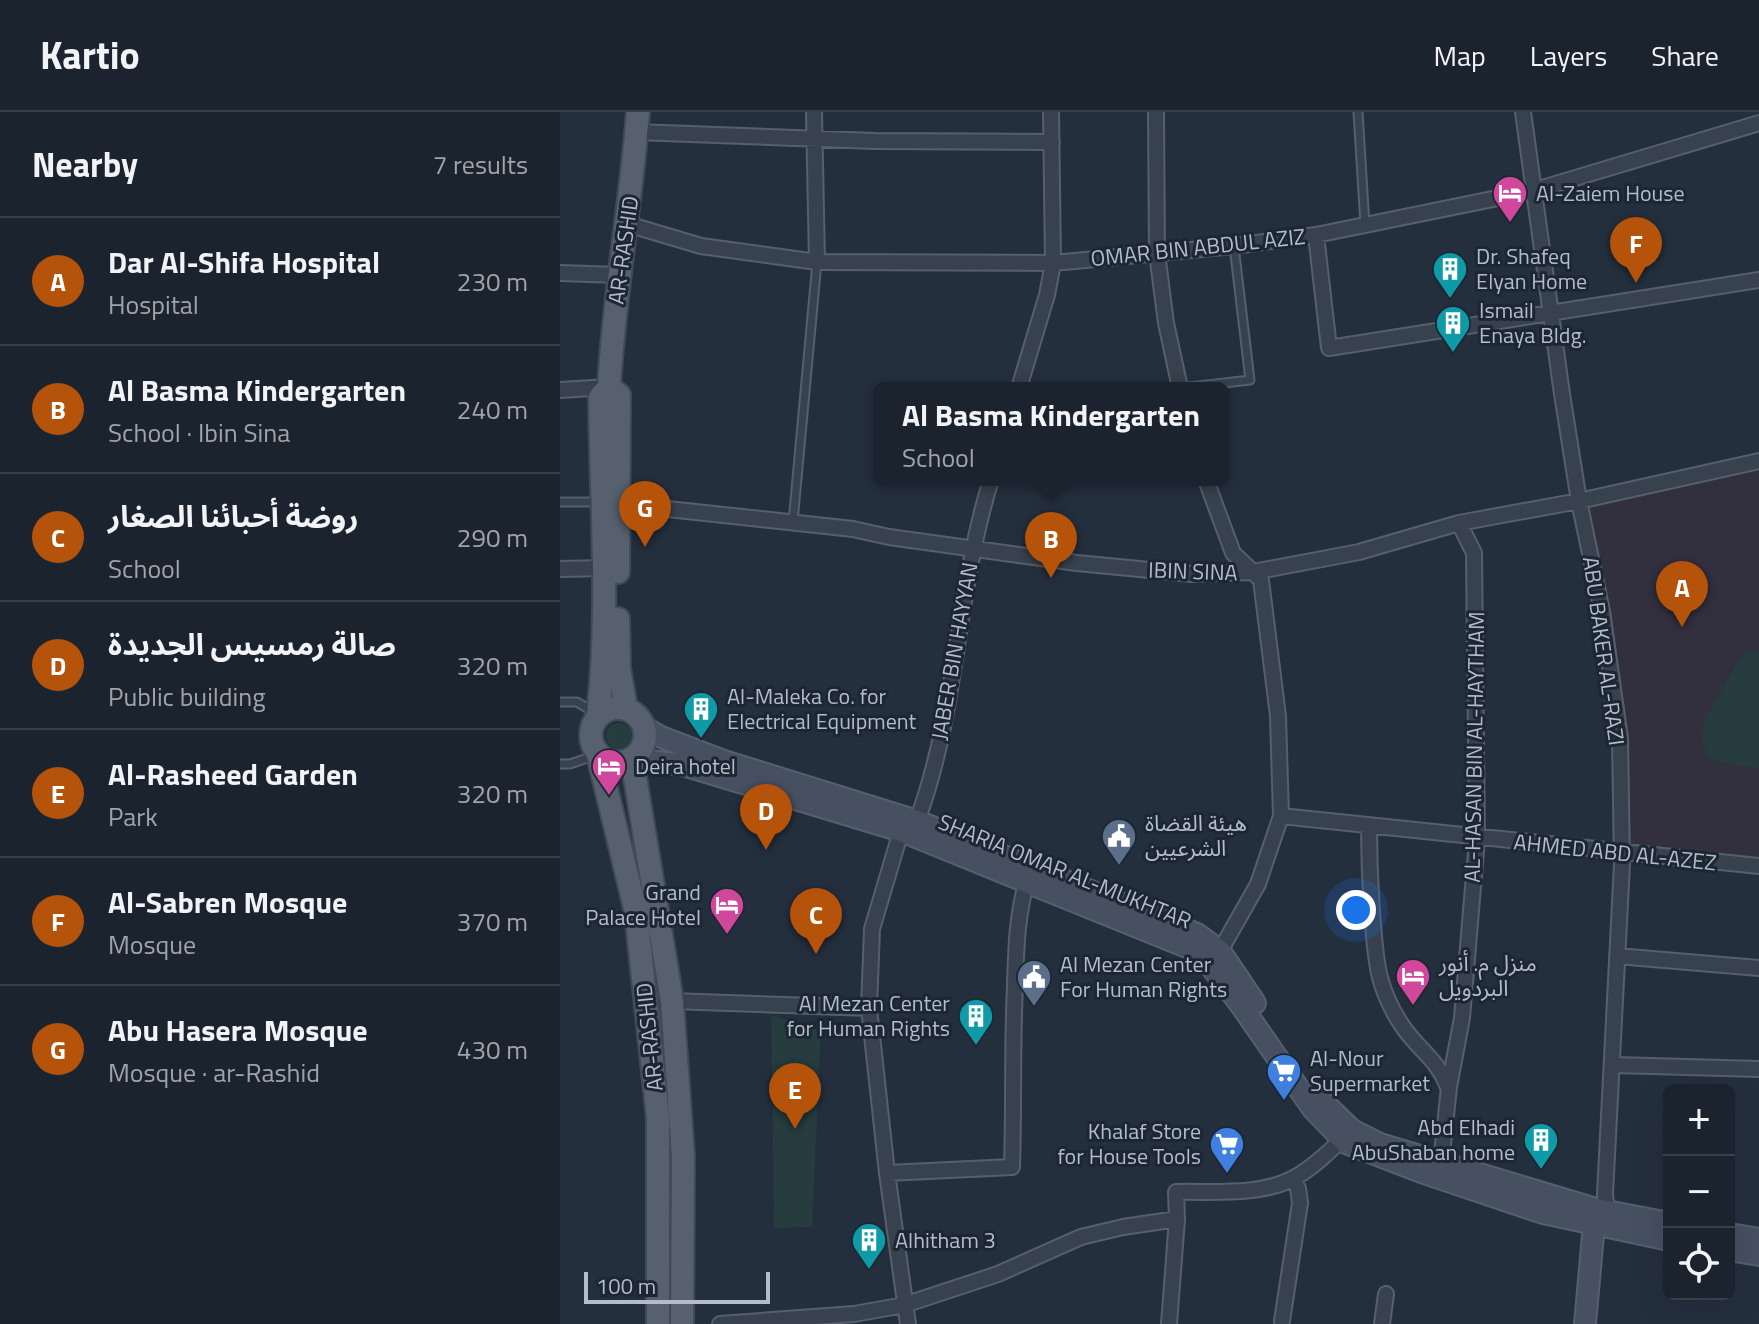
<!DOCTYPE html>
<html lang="en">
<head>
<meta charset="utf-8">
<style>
	body { margin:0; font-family:"Titillium Web","Noto Sans Arabic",sans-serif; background:#282f3a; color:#f1f3f6 }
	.controls { position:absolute; right:24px; bottom:24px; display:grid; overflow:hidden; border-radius:12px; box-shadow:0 8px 32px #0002 }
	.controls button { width:72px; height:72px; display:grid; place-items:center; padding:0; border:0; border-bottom:2px solid #39404a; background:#1b232e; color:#f1f3f6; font:40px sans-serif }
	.scale { position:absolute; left:24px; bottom:20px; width:186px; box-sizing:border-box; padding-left:8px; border:4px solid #b4bcc9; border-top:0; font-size:22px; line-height:28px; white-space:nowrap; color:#b4bcc9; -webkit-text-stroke:6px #1d2633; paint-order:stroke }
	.you { position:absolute; left:796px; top:798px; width:28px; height:28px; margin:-20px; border:6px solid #fff; border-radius:50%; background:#1a73e8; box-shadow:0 0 0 12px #1a73e833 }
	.badge { display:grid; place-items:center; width:52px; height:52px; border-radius:50%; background:#b45309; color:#fff; font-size:26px; font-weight:700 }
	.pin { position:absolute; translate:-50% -66px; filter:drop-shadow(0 2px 4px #0008) }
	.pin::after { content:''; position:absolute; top:42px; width:28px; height:24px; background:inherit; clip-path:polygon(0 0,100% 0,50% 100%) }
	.popup { position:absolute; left:313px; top:270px; width:356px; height:104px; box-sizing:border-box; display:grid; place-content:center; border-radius:12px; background:#1b232e; filter:drop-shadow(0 2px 6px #0005); font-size:26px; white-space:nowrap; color:#a0a4aa }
	.popup b { font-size:30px; color:#f1f3f6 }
	.popup::after { content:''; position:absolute; left:50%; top:100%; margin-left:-16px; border:16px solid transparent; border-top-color:#1b232e }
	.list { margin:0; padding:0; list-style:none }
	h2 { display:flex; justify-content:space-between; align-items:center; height:104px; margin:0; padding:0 32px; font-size:34px }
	h2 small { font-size:26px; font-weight:400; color:#a0a4aa }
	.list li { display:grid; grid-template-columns:52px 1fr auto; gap:24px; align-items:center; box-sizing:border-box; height:128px; padding:0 32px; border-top:2px solid #39404a }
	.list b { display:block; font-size:30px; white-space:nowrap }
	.list p { margin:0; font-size:26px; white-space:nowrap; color:#a0a4aa }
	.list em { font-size:26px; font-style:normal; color:#a0a4aa }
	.icon { flex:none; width:44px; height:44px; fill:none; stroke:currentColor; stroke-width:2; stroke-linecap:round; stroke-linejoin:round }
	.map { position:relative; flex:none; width:1199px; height:1212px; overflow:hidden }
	header { display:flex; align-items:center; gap:48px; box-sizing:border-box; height:112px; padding:0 40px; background:#1b232e; border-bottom:2px solid #39404a }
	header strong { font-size:38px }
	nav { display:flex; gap:44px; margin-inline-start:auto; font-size:28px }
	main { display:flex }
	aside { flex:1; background:#1b232e }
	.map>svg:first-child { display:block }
	.medical { fill:#32303f }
	.green { fill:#263c3f }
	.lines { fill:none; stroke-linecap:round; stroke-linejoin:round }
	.service-casing { stroke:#565f6c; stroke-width:11 }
	.minor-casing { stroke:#565f6c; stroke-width:18 }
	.secondary-casing { stroke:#565f6c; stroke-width:24 }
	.primary-casing { stroke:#414a57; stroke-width:26 }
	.service { stroke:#38414e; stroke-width:7 }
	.minor { stroke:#38414e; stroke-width:14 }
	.secondary { stroke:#465061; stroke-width:20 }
	.primary { stroke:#56606e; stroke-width:22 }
	.labels { text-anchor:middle; stroke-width:6; stroke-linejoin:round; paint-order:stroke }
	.poi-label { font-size:22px; fill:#b4bcc9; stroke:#1d2633; text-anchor:start }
	.street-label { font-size:22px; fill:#b4bcc9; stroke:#1d2633 }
</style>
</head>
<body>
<header>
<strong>Kartio</strong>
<nav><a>Map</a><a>Layers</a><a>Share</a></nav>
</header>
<main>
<aside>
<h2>Nearby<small>7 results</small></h2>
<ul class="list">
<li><span class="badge">A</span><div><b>Dar Al-Shifa Hospital</b><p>Hospital</p></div><em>230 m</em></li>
<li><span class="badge">B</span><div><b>Al Basma Kindergarten</b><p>School · Ibin Sina</p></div><em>240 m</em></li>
<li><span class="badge">C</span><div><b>روضة أحبائنا الصغار</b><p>School</p></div><em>290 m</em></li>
<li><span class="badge">D</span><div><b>صالة رمسيس الجديدة</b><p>Public building</p></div><em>320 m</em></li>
<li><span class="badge">E</span><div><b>Al-Rasheed Garden</b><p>Park</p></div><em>320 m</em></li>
<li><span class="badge">F</span><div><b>Al-Sabren Mosque</b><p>Mosque</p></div><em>370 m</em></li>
<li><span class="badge">G</span><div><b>Abu Hasera Mosque</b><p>Mosque · ar-Rashid</p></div><em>430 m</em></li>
</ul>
</aside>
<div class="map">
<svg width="1199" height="1212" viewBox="0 0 1199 1212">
	<rect width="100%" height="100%" fill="#242f3e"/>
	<path class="medical" d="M1199 355V750L1067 735 1026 401 1032 391Z"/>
	<path class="green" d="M1185 538 1199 542V657L1153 648C1140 636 1141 621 1146 605Z
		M46 624a13 13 0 1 1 26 0a13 13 0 1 1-26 0Z
		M211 903 261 918 252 1115 214 1116Z"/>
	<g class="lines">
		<g class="service-casing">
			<path id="service" d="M798 0 805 113
				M620 276 690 268 674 134
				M0 390H38
				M233 410 257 150
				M0 590H17L35 601
				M0 652H10L36 643"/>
		</g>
		<g class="minor-casing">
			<path id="minor" d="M254 0 257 150
				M596 0 597 141 606 211 620 276
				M963 0 1002 282 1019 389 1042 499 1060 626 1062 752 1045 1082 1047 1099
				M76 20 315 29 492 30
				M67 112 141 134 257 150 493 151 674 134 756 123 972 79 1199 11
				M756 123 769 236 1199 168
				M0 161 59 163
				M459 276 487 183 493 151 491 0
				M0 278 49 275
				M646 368 673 441 701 468 718 604 721 704 698 772 660 839
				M60 388 99 396 293 417 329 425 517 451 631 462 693 460 799 440 899 411 1019 389 1199 349
				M0 457 45 456
				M721 704 1199 754
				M357 709C398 599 396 479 431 368
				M346 713 341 719 312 817 309 896 327 1061 348 1212
				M809 714C809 743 810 771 812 800 816 845 815 872 841 912 856 936 877 946 888 975
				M1057 844 1199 856
				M112 889 309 896
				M1054 953 1199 957
				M881 1052 889 975 902 906 917 727 914 441 899 411
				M327 1061 452 1055C454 994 452 934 455 874 456 836 457 798 469 762
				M722 1209 740 1091 738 1076 733 1067
				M160 1212 294 1202 344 1193 438 1162 521 1125 563 1115 617 1107 616 1080C653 1079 701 1084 734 1066 754 1055 771 1038 787 1022
				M609 1212 617 1107
				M822 1212 826 1182"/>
		</g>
		<g class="secondary-casing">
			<path id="secondary" d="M84 615 101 625 164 649 357 709 637 822 660 839 695 891
				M72 647 123 653 341 719 634 838 645 847 680 892 753 997 786 1031 864 1061 983 1101 1109 1128
				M763 990 792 1018 820 1032 1036 1097 1109 1111
				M1169 1122 1199 1127
				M1169 1138 1199 1143
				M1025 1212 1035 1101"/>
		</g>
		<g class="primary-casing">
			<path id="primary" d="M49 275 59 283 58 460
				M58 507 59 556 66 597
				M31 623a27 27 0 1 1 54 0a27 27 0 1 1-54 0Z
				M38 603C50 497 41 391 40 285L49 275C54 183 71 92 78 0
				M38 643 76 800 98 1006V1212
				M72 647 112 889 123 1044 122 1212"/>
		</g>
		<use href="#service" class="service"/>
		<use href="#minor" class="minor"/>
		<use href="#secondary" class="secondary"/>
		<use href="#primary" class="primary"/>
	</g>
	<defs>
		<g id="hotel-pin" transform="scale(1.8)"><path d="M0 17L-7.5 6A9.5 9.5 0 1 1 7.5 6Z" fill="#d1479c" stroke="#1d2633"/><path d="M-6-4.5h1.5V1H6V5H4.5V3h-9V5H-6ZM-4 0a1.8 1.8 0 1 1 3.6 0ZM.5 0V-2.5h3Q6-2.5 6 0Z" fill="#fff"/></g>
		<g id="building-pin" transform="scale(1.8)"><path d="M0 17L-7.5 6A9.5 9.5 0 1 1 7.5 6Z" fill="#0f9aa8" stroke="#1d2633"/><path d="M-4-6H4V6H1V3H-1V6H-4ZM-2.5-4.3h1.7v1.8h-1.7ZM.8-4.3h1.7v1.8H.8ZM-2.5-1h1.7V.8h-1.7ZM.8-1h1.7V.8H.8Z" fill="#fff"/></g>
		<g id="civic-pin" transform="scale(1.8)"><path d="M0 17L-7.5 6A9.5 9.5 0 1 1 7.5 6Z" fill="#5c6f8a" stroke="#1d2633"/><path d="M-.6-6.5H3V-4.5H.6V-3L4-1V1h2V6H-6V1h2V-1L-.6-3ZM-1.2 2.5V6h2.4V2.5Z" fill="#fff"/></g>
		<g id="supermarket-pin" transform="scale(1.8)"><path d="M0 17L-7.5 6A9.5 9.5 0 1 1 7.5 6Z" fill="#3f7fe0" stroke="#1d2633"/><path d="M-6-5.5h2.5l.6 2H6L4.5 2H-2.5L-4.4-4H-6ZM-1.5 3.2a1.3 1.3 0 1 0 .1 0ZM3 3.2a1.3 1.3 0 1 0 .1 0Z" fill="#fff"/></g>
	</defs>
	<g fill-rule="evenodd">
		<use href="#hotel-pin" x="950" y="81"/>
		<use href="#building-pin" x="890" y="157"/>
		<use href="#building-pin" x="893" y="211"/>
		<use href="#building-pin" x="141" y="597"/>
		<use href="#hotel-pin" x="49" y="654"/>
		<use href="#civic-pin" x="559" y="724"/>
		<use href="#hotel-pin" x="167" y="793"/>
		<use href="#hotel-pin" x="853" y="864"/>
		<use href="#civic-pin" x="474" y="865"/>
		<use href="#building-pin" x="416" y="904"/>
		<use href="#supermarket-pin" x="724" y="959"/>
		<use href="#building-pin" x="981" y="1028"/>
		<use href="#supermarket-pin" x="667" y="1032"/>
		<use href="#building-pin" x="309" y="1128"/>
	</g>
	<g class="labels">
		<g class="poi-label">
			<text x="976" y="89">Al-Zaiem House</text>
			<text x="916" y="152">Dr. Shafeq<tspan x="916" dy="25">Elyan Home</tspan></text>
			<text x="919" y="206">Ismail<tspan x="919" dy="25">Enaya Bldg.</tspan></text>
			<text x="167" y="592">Al-Maleka Co. for<tspan x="167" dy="25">Electrical Equipment</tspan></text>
			<text x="75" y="662">Deira hotel</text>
			<text x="585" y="719">هيئة القضاة<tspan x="585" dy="25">الشرعيين</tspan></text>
			<text x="141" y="788" text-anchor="end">Grand<tspan x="141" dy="25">Palace Hotel</tspan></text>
			<text x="879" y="859">منزل م. أنور<tspan x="879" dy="25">البردويل</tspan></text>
			<text x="500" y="860">Al Mezan Center<tspan x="500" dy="25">For Human Rights</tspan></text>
			<text x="390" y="899" text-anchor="end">Al Mezan Center<tspan x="390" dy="25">for Human Rights</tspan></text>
			<text x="750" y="954">Al-Nour<tspan x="750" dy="25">Supermarket</tspan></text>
			<text x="955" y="1023" text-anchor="end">Abd Elhadi<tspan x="955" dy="25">AbuShaban home</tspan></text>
			<text x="641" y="1027" text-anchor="end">Khalaf Store<tspan x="641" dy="25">for House Tools</tspan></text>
			<text x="335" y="1136">Alhitham 3</text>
		</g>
		<g class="street-label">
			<text transform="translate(638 135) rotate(-6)" y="8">OMAR BIN ABDUL AZIZ</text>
			<text transform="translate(63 138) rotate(-82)" y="8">AR-RASHID</text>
			<text transform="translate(633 459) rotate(2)" y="8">IBIN SINA</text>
			<text transform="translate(394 539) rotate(-80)" y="8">JABER BIN HAYYAN</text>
			<text transform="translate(1044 539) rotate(82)" y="8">ABU BAKER AL-RAZI</text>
			<text transform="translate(914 635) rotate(-89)" y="8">AL-HASAN BIN AL-HAYTHAM</text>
			<text transform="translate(1055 740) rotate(6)" y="8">AHMED ABD AL-AZEZ</text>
			<text transform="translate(505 759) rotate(22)" y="8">SHARIA OMAR AL-MUKHTAR</text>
			<text transform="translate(89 925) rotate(-96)" y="8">AR-RASHID</text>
		</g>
	</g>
</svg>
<div class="controls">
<button>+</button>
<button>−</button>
<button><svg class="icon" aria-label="locate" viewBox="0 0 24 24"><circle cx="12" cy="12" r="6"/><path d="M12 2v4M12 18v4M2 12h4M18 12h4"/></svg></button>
</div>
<div class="scale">100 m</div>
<div class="you"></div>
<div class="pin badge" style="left:1122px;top:515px">A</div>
<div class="pin badge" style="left:491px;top:466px">B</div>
<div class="popup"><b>Al Basma Kindergarten</b>School</div>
<div class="pin badge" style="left:256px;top:842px">C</div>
<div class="pin badge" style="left:206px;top:738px">D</div>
<div class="pin badge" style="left:235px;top:1017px">E</div>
<div class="pin badge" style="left:1076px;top:171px">F</div>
<div class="pin badge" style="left:85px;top:435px">G</div>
</div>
</main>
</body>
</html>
